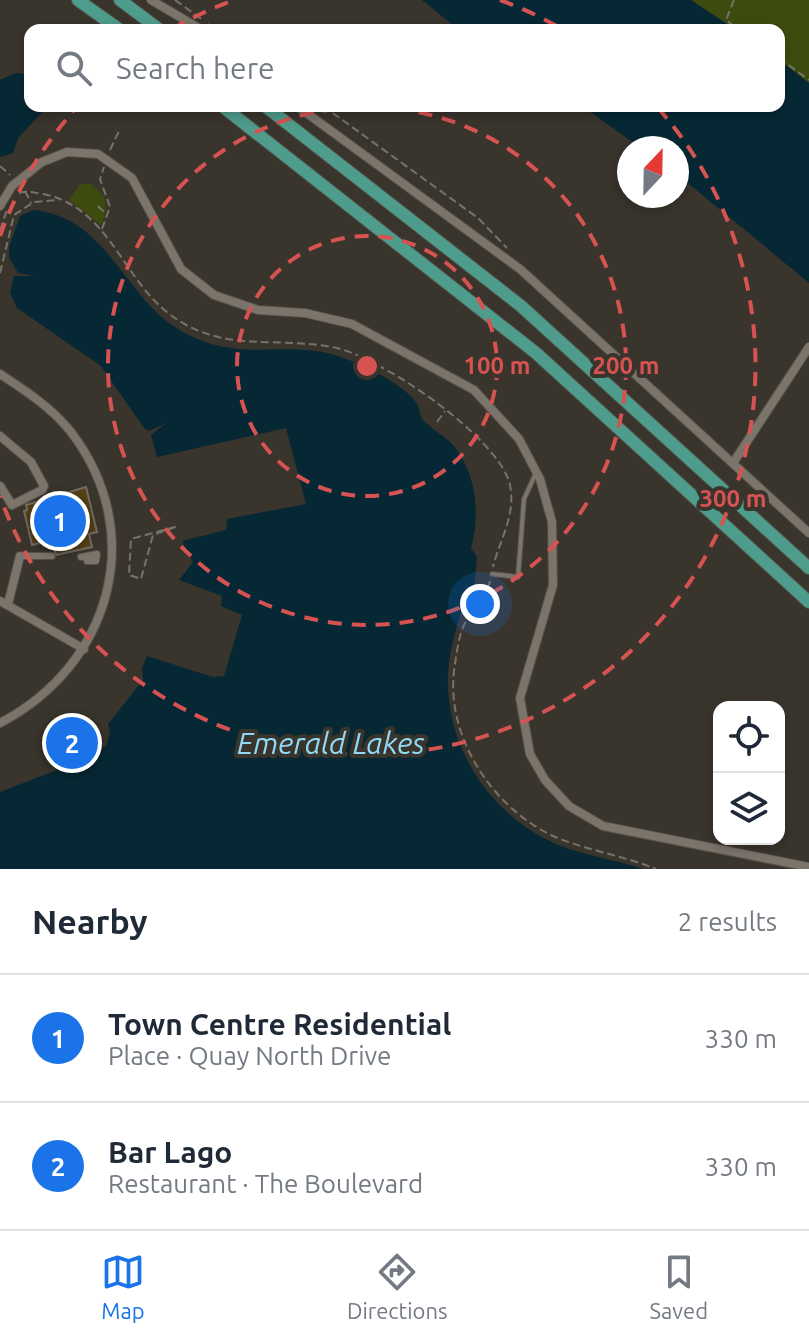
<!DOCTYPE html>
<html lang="en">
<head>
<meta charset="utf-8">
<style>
	body { margin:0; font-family:Ubuntu,sans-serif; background:#f6f6f7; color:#1f2937 }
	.controls { position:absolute; right:24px; bottom:24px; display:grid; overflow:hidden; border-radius:16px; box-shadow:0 4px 12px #0003 }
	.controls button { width:72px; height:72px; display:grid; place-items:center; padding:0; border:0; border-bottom:2px solid #e0e1e3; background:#fff; color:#1f2937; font:40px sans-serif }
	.compass { position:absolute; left:617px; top:136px; width:72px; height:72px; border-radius:50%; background:#fff; box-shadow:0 4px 12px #0003; rotate:22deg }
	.you { position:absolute; left:480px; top:604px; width:28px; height:28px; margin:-20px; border:6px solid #fff; border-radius:50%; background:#1a73e8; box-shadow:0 0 0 12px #1a73e833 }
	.badge { display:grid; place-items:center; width:52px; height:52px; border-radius:50%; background:#1a73e8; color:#fff; font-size:26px; font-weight:700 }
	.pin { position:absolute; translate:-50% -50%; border:4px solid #fff; box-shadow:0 2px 8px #0006 }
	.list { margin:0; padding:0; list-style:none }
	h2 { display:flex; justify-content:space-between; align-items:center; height:104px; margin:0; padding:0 32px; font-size:34px }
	h2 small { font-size:26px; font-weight:400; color:#747a83 }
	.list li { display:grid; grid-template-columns:52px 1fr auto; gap:24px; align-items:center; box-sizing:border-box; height:128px; padding:0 32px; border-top:2px solid #e0e1e3 }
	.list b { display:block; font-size:30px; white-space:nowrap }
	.list p { margin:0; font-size:26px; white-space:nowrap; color:#747a83 }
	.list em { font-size:26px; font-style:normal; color:#747a83 }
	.icon { flex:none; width:44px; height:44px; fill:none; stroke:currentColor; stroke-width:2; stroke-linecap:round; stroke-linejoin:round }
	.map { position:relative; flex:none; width:809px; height:869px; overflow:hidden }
	.search { position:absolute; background:#fff; box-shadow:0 4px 12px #0003; left:24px; right:24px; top:24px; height:88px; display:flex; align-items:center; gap:20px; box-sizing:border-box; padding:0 28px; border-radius:16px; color:#747a83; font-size:30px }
	.sheet { height:360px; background:#fff }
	nav { display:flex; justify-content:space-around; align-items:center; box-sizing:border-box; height:112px; border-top:2px solid #e0e1e3; background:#fff; font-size:22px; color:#747a83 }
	nav a { display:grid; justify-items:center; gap:4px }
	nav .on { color:#1a73e8 }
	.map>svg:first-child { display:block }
	.green { fill:#3d4c0e }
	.water { fill:#062834 }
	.building { fill:#574217; stroke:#736d64; stroke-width:2 }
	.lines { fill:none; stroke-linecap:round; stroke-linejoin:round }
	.service-casing { stroke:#545049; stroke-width:6 }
	.pedestrian-casing { stroke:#545049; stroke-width:8 }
	.minor-casing { stroke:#545049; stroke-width:10 }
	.primary-casing { stroke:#545049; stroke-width:14 }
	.path { stroke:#77736c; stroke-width:2; stroke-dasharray:8 4; stroke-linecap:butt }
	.service { stroke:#7a746b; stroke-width:4 }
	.pedestrian { stroke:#7a746b; stroke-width:6 }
	.minor { stroke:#7a746b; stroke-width:8 }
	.primary { stroke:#4e9c8b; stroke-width:12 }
	.ring { fill:none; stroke:#d65352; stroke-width:4; stroke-dasharray:14 10 }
	.labels { text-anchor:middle; stroke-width:8; stroke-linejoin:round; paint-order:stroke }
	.water-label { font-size:30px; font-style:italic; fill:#90d9f6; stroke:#39342c }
	.centre { fill:#d65352; stroke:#39342c; stroke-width:4 }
	.ring-label { font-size:24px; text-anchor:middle; font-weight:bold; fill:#d65352; stroke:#39342c; stroke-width:8; stroke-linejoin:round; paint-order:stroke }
</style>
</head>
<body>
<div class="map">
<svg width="809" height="869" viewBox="0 0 809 869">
	<rect width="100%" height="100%" fill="#39342c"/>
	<path class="green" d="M691 0H809V83L779 60V30H736Z
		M80 184H91L104 196 106 212 101 225 69 200Z"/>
	<path class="water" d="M422 0H691L736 30H459Z
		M779 60 809 83V283L677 174V148H641L582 106H779Z
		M16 73 30 75V106L47 107 18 138 13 153 0 157V80Z
		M33 210C109 217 123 299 183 332 240 363 278 341 331 354 353 359 402 383 415 401 420 407 419 417 425 422 435 432 449 438 457 450 477 479 480 516 471 548L477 557 474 588 468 589C460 615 450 645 448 673 445 748 491 818 561 846 587 856 617 860 643 869H0V792L57 770 84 747 97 750 106 746 110 732 108 724 143 680 142 668 147 656 213 677 224 676 242 615 221 606 222 596 179 580 193 562 182 541 226 530 227 519 306 504 286 428 157 457 151 435 166 423 149 431 144 428 101 366 17 308 10 293 14 276H35L18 273 9 257V247L20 216Z"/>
	<path class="building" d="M86 487 97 532 89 534 92 547 56 555 53 540 32 545 24 511 27 510 26 505Z"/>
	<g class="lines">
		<g class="service-casing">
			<path id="service" d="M492 574 518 577 524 499 536 473"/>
		</g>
		<g class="pedestrian-casing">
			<path id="pedestrian" d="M20 556H52
				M81 557 97 554 96 561H87V557"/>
		</g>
		<g class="minor-casing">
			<path id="minor" d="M151 0 202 30
				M297 106 520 269 809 533
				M0 206 12 186 42 162 67 152 98 154 132 178 181 269 214 295 258 310 305 313 352 324 474 390 519 439 540 479 552 522 553 585 520 698 530 754 545 780 569 806 603 826 809 867
				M0 374C26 391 52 408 71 432 149 534 110 666 0 723
				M0 436 31 462 44 486 42 490 12 505 0 486
				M733 463 809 347
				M0 601 84 649
				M8 604 20 556"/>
		</g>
		<g class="primary-casing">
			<path id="primary" d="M78 0 120 30
				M120 0 160 30
				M222 106 536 353 809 602
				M265 106 521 306 809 568"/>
		</g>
		<path class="path" d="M175 0 203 20
			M734 0 726 20 739 30
			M208 24 217 30
			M779 58 809 80
			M323 106 478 218 507 248
			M110 150 120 129
			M0 166 10 175
			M25 191 31 203
			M19 193C28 190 34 193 43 194 108 207 122 277 168 313 221 354 273 336 332 347 379 355 500 438 510 485 516 515 500 539 493 567
			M98 206 106 214
			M102 229 110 207 100 179 104 167
			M0 230 7 210
			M0 273 14 215 34 202 57 200
			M437 422 445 411
			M175 527 153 535 141 579 129 575 131 539Z
			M490 581C486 599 473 607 465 623 459 634 457 651 455 664 443 733 491 806 551 835 584 850 622 855 656 869"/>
		<use href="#service" class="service"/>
		<use href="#pedestrian" class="pedestrian"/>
		<use href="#minor" class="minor"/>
		<use href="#primary" class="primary"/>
	</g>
	<g class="ring">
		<circle cx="367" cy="366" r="130"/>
		<circle cx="367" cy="366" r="259"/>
		<path d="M0 236A389 389 0 0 1 76 108M172 29A389 389 0 0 1 234 0M500 0A389 389 0 0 1 562 29M658 108A389 389 0 1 1 0 496"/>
	</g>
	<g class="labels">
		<g class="water-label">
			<text x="331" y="754">Emerald Lakes</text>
		</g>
	</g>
	<circle cx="367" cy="366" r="12" class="centre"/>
	<g class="ring-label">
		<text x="497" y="374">100 m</text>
		<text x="626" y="374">200 m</text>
		<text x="733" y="507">300 m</text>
	</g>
</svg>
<div class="controls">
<button><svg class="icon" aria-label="locate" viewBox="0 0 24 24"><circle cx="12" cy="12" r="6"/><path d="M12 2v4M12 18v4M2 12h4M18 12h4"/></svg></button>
<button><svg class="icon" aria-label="layers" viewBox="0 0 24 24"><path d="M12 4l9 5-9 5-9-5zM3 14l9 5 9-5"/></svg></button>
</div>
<svg class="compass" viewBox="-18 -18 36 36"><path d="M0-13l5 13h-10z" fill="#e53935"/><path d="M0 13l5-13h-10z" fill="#747a83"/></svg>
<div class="you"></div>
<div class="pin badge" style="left:60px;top:521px">1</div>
<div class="pin badge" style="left:72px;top:743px">2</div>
<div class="search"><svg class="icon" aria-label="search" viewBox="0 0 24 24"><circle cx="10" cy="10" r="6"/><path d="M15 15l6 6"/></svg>Search here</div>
</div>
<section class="sheet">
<h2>Nearby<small>2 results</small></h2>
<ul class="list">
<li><span class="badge">1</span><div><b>Town Centre Residential</b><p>Place · Quay North Drive</p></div><em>330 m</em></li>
<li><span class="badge">2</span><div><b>Bar Lago</b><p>Restaurant · The Boulevard</p></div><em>330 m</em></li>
</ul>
</section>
<nav>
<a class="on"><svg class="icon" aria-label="map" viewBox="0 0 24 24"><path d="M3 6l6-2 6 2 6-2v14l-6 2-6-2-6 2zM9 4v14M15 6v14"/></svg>Map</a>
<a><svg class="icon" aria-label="directions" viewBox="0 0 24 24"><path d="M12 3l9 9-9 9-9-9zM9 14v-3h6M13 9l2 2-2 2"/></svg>Directions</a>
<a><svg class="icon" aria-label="saved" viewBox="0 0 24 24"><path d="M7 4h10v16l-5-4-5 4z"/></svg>Saved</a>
</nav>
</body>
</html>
